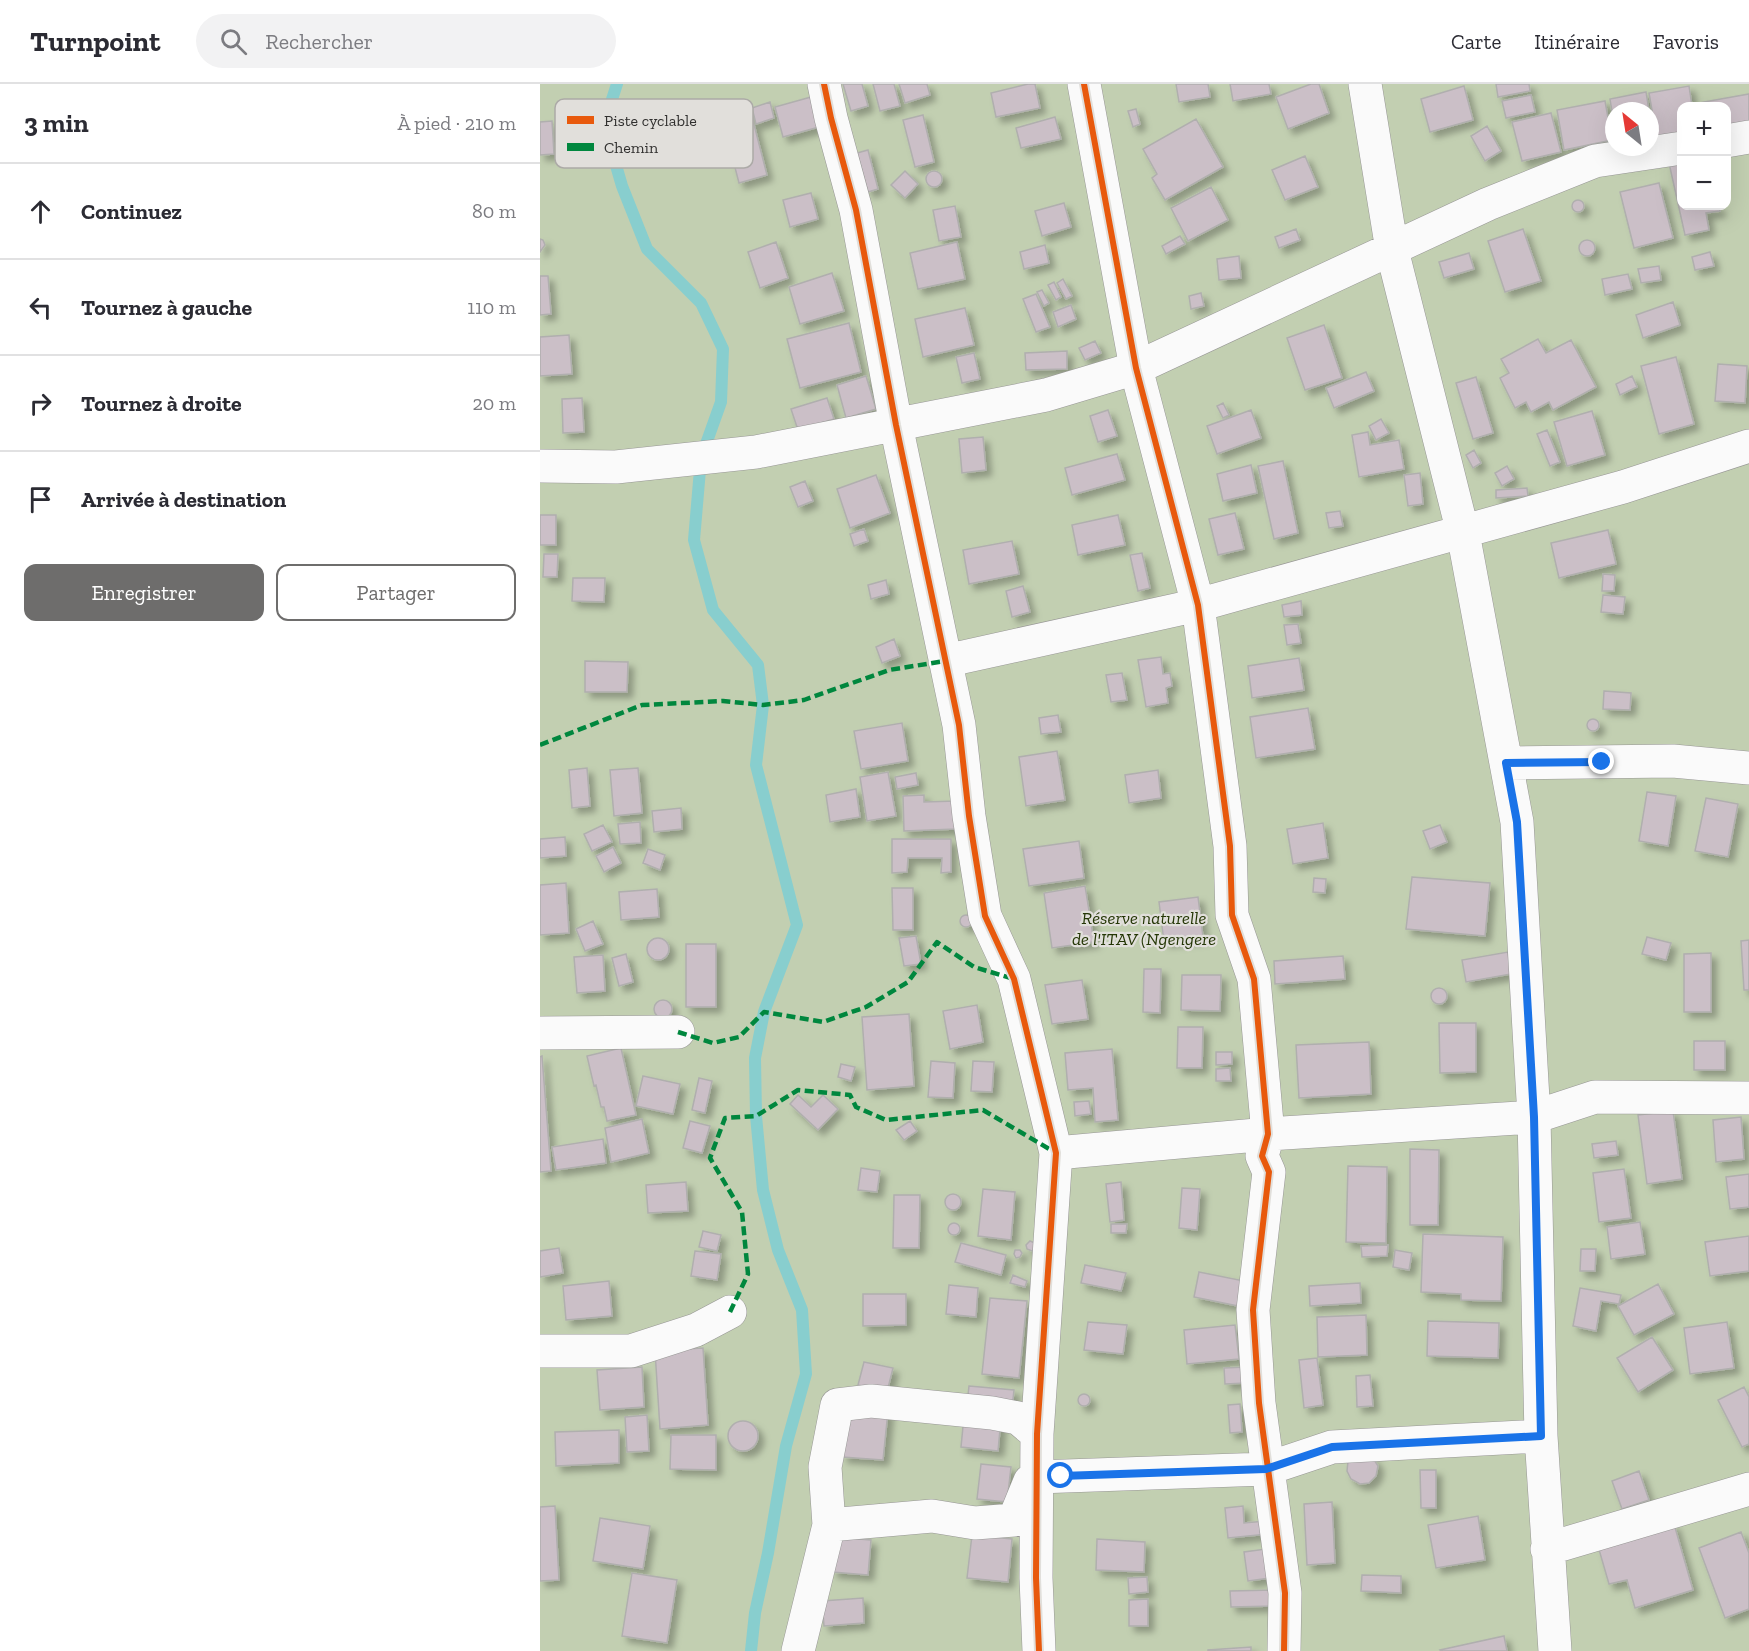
<!DOCTYPE html>
<html lang="fr">
<head>
<meta charset="utf-8">
<style>
	body { margin:0; font-family:"Zilla Slab",serif; background:#f2f2f3; color:#2b2b33 }
	.controls { position:absolute; right:18px; top:18px; display:grid; overflow:hidden; border-radius:12px; box-shadow:0 6px 24px #0002 }
	.controls button { width:54px; height:54px; display:grid; place-items:center; padding:0; border:0; border-bottom:2px solid #e1e1e2; background:#fff; color:#2b2b33; font:30px sans-serif }
	.compass { position:absolute; left:1065px; top:18px; width:54px; height:54px; border-radius:50%; background:#fff; box-shadow:0 6px 24px #0002; rotate:330deg }
	.stop { position:absolute; width:18px; height:18px; margin:-14px; border:4px solid #1a73e8; border-radius:50%; background:#fff }
	.stop.end { background:#1a73e8; border-color:#fff; box-shadow:0 2px 6px #0008 }
	.list { margin:0; padding:0; list-style:none }
	h2 { display:flex; justify-content:space-between; align-items:center; height:78px; margin:0; padding:0 24px; font-size:26px }
	h2 small { font-size:20px; font-weight:400; color:#7c7c81 }
	.list li { display:grid; grid-template-columns:39px 1fr auto; gap:18px; align-items:center; box-sizing:border-box; height:96px; padding:0 24px; border-top:2px solid #e1e1e2 }
	.list b { display:block; font-size:22px; white-space:nowrap }
	.list em { font-size:20px; font-style:normal; color:#7c7c81 }
	.actions { display:flex; gap:12px; padding:18px 24px }
	.actions a { flex:1; padding:14px 0; border:2px solid #6e6d6c; border-radius:12px; text-align:center; font-size:21px; color:#6e6d6c }
	.actions .main { background:#6e6d6c; color:#fff }
	.icon { flex:none; width:33px; height:33px; fill:none; stroke:currentColor; stroke-width:2; stroke-linecap:round; stroke-linejoin:round }
	.map { position:relative; flex:none; width:1209px; height:1567px; overflow:hidden }
	header { display:flex; align-items:center; gap:36px; box-sizing:border-box; height:84px; padding:0 30px; background:#fff; border-bottom:2px solid #e1e1e2 }
	header strong { font-size:28px }
	nav { display:flex; gap:33px; margin-inline-start:auto; font-size:21px }
	.search { width:420px; height:54px; background:#f2f2f3; display:flex; align-items:center; gap:15px; box-sizing:border-box; padding:0 21px; border-radius:33px; color:#7c7c81; font-size:22px }
	main { display:flex }
	aside { flex:1; background:#fff }
	.map>svg:first-child { display:block }
	.green { fill:#c2cfb1; fill-rule:evenodd }
	.lines { fill:none; stroke-linecap:round; stroke-linejoin:round }
	.stream { stroke:#88cece; stroke-width:12 }
	.building { fill:#cbbfc7; stroke:#b0afae; stroke-width:1.5; filter:url(#shadow) }
	.minor-casing { stroke:#979695; stroke-width:34 }
	.minor { stroke:#fafafa; stroke-width:33 }
	.quiet { stroke:#00873e; stroke-width:4.5; stroke-dasharray:9 4.5; stroke-linecap:butt }
	.cycleway-casing { stroke:#e1dfdb; stroke-width:10 }
	.cycleway { stroke:#e8590c; stroke-width:6 }
	.route { stroke:#1a73e8; stroke-width:8 }
	.labels { text-anchor:middle; stroke-width:4.5; stroke-linejoin:round; paint-order:stroke }
	.park-label { font-size:18px; font-style:italic; fill:#253706; stroke:#e1dfdb }
	.key { fill:#e1dfdb; stroke:#acaaa7; stroke-width:1.5 }
	.key-label { font-size:16px; fill:#31302f }
</style>
</head>
<body>
<header>
<strong>Turnpoint</strong>
<div class="search"><svg class="icon" aria-label="search" viewBox="0 0 24 24"><circle cx="10" cy="10" r="6"/><path d="M15 15l6 6"/></svg>Rechercher</div>
<nav><a>Carte</a><a>Itinéraire</a><a>Favoris</a></nav>
</header>
<main>
<aside>
<h2>3 min<small>À pied · 210 m</small></h2>
<ul class="list">
<li><svg class="icon" aria-label="ahead" viewBox="0 0 24 24"><path d="M12 20V5M6 11l6-6 6 6"/></svg><div><b>Continuez</b></div><em>80 m</em></li>
<li><svg class="icon" aria-label="left" viewBox="0 0 24 24"><path d="M17 20v-9H6M10 6l-5 5 5 5"/></svg><div><b>Tournez à gauche</b></div><em>110 m</em></li>
<li><svg class="icon" aria-label="right" viewBox="0 0 24 24"><path d="M7 20v-9h11M14 6l5 5-5 5"/></svg><div><b>Tournez à droite</b></div><em>20 m</em></li>
<li><svg class="icon" aria-label="arrive" viewBox="0 0 24 24"><path d="M6 21V4h12l-3 4 3 4H6"/></svg><div><b>Arrivée à destination</b></div></li>
</ul>
<div class="actions"><a class="main">Enregistrer</a><a>Partager</a></div>
</aside>
<div class="map">
<svg width="1209" height="1567" viewBox="0 0 1209 1567">
	<defs>
		<filter id="shadow"><feDropShadow dx="5.5" dy="5.5" stdDeviation="3" flood-color="#0004"/></filter>
	</defs>
	<rect width="100%" height="100%" fill="#e0dedc"/>
	<path class="green" d="M0 0H1209V1567H0ZM1142 22H1186V122H1142ZM1074 27H1110V63H1074Z"/>
	<g class="lines">
		<path class="stream" d="M77 0 64 40 82 102 107 165 161 219 183 265 181 318 161 374 154 456 173 526 218 581 223 621 216 681 257 841 224 928 215 974 216 1032 223 1106 238 1166 262 1226 266 1290 246 1362 228 1469 215 1529 211 1567"/>
	</g>
	<path class="building" d="M303 0H322L328 22 311 27Z
		M333 0H354L360 22 340 27Z
		M359 0H387L390 11 365 19Z
		M488 0H495L500 24 456 33 451 9Z
		M636 0H668L670 13 639 18Z
		M690 0H729L731 10 693 17Z
		M771 0H779L789 29 748 45 736 13Z
		M956 0H989L990 7 958 13Z
		M924 2 933 36 890 48 881 15Z
		M1149 2 1152 22H1142V51L1117 55 1109 9Z
		M1106 8 1109 27H1074V40L1070 15Z
		M1209 10V40L1186 44V22H1159L1158 19Z
		M991 11 995 28 966 34 962 17Z
		M271 13 279 43 243 53 235 23Z
		M1065 17 1072 56 1024 66 1017 26Z
		M230 18 234 34 216 40 212 24Z
		M210 25 227 91 199 99 182 33Z
		M596 25 600 40 593 43 588 27Z
		M1011 29 1021 68 982 77 972 38Z
		M383 31 394 78 375 83 363 36Z
		M1110 32 1114 54 1110 55Z
		M515 33 521 55 481 64 476 44Z
		M656 35 683 83 625 116 612 94 617 90 603 65Z
		M12 37 14 70 0 71V38Z
		M947 42 961 67 945 77 931 52Z
		M328 66 338 105 328 108 317 69Z
		M765 72 778 103 745 116 732 86Z
		M1142 76V122H1179L1180 127 1166 129 1169 146 1145 151 1129 79Z
		M365 87 378 100 365 114 351 101Z
		M386 95a8 8 0 1 1 16 0a8 8 0 1 1-16 0Z
		M1119 99 1133 154 1094 164 1080 108Z
		M671 103 688 136 648 157 631 124Z
		M271 109 278 135 250 143 243 116Z
		M1032 122a6 6 0 1 1 12 0a6 6 0 1 1-12 0Z
		M524 119 531 143 502 152 495 127Z
		M415 122 421 153 399 157 393 126Z
		M756 145 760 156 739 164 735 153Z
		M983 145 1001 197 965 208 948 157Z
		M640 152 645 160 626 170 622 162Z
		M0 155 3 156 5 161 0 168Z
		M1039 164a8 8 0 1 1 16 0a8 8 0 1 1-16 0Z
		M236 158 248 194 220 204 208 168Z
		M417 158 425 195 378 205 370 169Z
		M505 161 509 179 484 185 480 168Z
		M1170 168 1174 182 1155 186 1152 173Z
		M929 169 934 185 904 194 899 178Z
		M699 172 701 194 679 196 677 175Z
		M1119 182 1121 196 1101 199 1098 185Z
		M292 189 304 227 260 240 249 203Z
		M1088 190 1092 205 1065 211 1062 195Z
		M0 192H8L11 230 0 231Z
		M523 195 532 212 526 215 517 199Z
		M514 198 521 213 516 216 508 201Z
		M502 206 509 219 504 222 497 208Z
		M661 209 664 222 651 225 649 212Z
		M496 210 510 243 496 248 483 215Z
		M1133 218 1140 241 1103 254 1096 231Z
		M531 221 536 235 518 243 513 228Z
		M425 224 434 261 383 273 375 235Z
		M309 239 321 288 260 304 247 255Z
		M784 241 802 294 765 306 747 254Z
		M29 251 32 290 0 292V253Z
		M998 255 1006 269 1031 256 1056 303 1013 326 1009 318 991 328 986 318 975 324 960 294 969 289 961 275Z
		M555 257 561 269 545 276 539 264Z
		M527 267V285L486 286 485 269Z
		M434 269 440 295 422 299 416 273Z
		M1136 273 1154 340 1119 350 1101 282Z
		M1178 280 1207 282 1205 319 1175 317Z
		M826 288 834 307 794 324 786 304Z
		M326 292 336 325 306 334 297 301Z
		M1092 292 1097 303 1080 311 1076 300Z
		M936 293 953 349 933 355 916 299Z
		M42 314 44 348 23 349 22 315Z
		M287 314 294 335 258 346 251 325Z
		M683 319 689 331 683 334 677 322Z
		M568 326 577 352 558 358 550 332Z
		M711 326 721 354 677 370 667 342Z
		M1052 327 1065 371 1027 382 1014 338Z
		M841 335 849 349 836 356 829 342Z
		M1007 346 1020 378 1010 382 997 350Z
		M828 348 830 361 859 356 864 385 819 393 812 351Z
		M443 353 446 386 422 389 419 355Z
		M934 366 941 379 933 384 926 371Z
		M577 370 585 396 532 411 525 384Z
		M743 377 758 449 734 455 718 382Z
		M711 381 717 409 683 417 677 390Z
		M967 382 974 395 962 402 955 389Z
		M880 389 883 420 868 422 864 391Z
		M336 391 350 429 310 444 297 405Z
		M265 397 273 417 258 423 250 403Z
		M987 404 988 412 956 414V406Z
		M800 427 803 442 789 444 786 429Z
		M695 429 704 465 678 471 669 435Z
		M0 431H16V461H0Z
		M578 431 585 461 538 471 532 441Z
		M324 445 328 457 314 462 310 450Z
		M1068 446 1076 480 1019 494 1011 459Z
		M472 457 479 490 429 500 423 466Z
		M602 469 610 504 598 507 590 471Z
		M4 470H18L17 493H3Z
		M1063 490 1075 491 1074 507H1062Z
		M33 494H65L64 518 32 517Z
		M346 496 349 510 331 515 328 501Z
		M483 502 490 528 472 533 466 507Z
		M1063 511 1085 513 1083 530 1061 528Z
		M761 517 762 531 744 533 742 521Z
		M758 540 761 559 747 561 744 541Z
		M354 555 360 572 342 579 336 563Z
		M621 573 623 590 630 589 632 602 626 604 628 619 606 623 598 576Z
		M759 574 764 606 712 614 708 582Z
		M45 577 88 578 87 608H45Z
		M582 589 587 616 571 618 566 591Z
		M1064 607 1091 609 1090 626 1063 625Z
		M768 624 775 665 716 674 710 633Z
		M518 631 521 648 501 650 499 634Z
		M1047 641a6 6 0 1 1 12 0a6 6 0 1 1-12 0Z
		M362 639 368 677 321 685 314 647Z
		M517 667 525 716 486 722 479 673Z
		M47 684 50 722 32 724 29 686Z
		M98 684 102 729 74 732 70 686Z
		M618 686 621 714 589 719 585 691Z
		M348 688 356 732 327 737 320 693Z
		M376 689 378 701 357 705 355 693Z
		M316 705 320 733 290 738 286 711Z
		M1107 708 1136 712 1128 762 1099 757Z
		M384 711V718L416 717V745L364 747 363 712Z
		M1166 714 1198 720 1188 773 1155 767Z
		M141 724 142 745 114 748 112 727Z
		M100 738 101 759 80 760 78 740Z
		M783 739 788 774 753 780 747 745Z
		M63 741 72 758 52 767 44 750Z
		M900 741 907 758 890 765 883 747Z
		M25 753 26 772 0 774V755Z
		M352 755H411V788L401 789 402 774H368L367 788 352 789Z
		M539 757 544 794 489 802 483 765Z
		M73 763 81 779 64 788 56 772Z
		M108 765 125 771 120 786 103 779Z
		M872 793 950 799 945 852 866 845Z
		M774 794 786 795 785 809 773 808Z
		M26 799 29 849 0 851V801Z
		M545 802 554 858 512 864 504 809Z
		M352 804H373V846H353Z
		M117 805 119 833 81 836 79 808Z
		M658 813 663 853 624 858 619 818Z
		M420 837a6 6 0 1 1 12 0a6 6 0 1 1-12 0Z
		M53 837 63 860 45 867 36 845Z
		M376 852 381 880 364 882 359 854Z
		M1107 853 1131 859 1126 876 1102 870Z
		M107 865a11 11 0 1 1 22 0a11 11 0 1 1-22 0Z
		M1209 856V906H1204L1201 857Z
		M146 860H176V923H146Z
		M968 868 971 890 926 898 922 876Z
		M1171 869V928H1144V870Z
		M86 870 93 898 79 902 72 874Z
		M63 871 65 907 37 909 34 873Z
		M803 872 805 895 735 900 734 877Z
		M604 885H621L620 929 603 928Z
		M642 891H681L680 927 641 926Z
		M542 896 548 935 512 940 505 901Z
		M891 912a8 8 0 1 1 16 0a8 8 0 1 1-16 0Z
		M114 925a9 9 0 1 1 18 0a9 9 0 1 1-18 0Z
		M437 921 443 958 410 965 403 927Z
		M369 930 374 1002 327 1006 322 933Z
		M899 939H936V988L900 989Z
		M638 943H663L662 984H637Z
		M1154 957H1185V986H1154Z
		M829 958 831 1010 759 1014 756 961Z
		M81 964 96 1031 67 1037 64 1023H61L56 1001 54 1002 47 972Z
		M572 965 578 1036 555 1038 553 1004 528 1006 525 969Z
		M676 968H692V980L676 981Z
		M2 972 11 1087 0 1088V973Z
		M391 977 415 979 413 1014 388 1013Z
		M433 977 454 978 452 1008 431 1007Z
		M301 980 315 983 311 997 298 993Z
		M690 984 691 997H676V985Z
		M103 992 140 1000 133 1030 96 1022Z
		M159 994 172 997 165 1029 152 1026Z
		M258 1011 271 1023 283 1011 298 1025 278 1046 250 1020Z
		M549 1017 551 1030 535 1032 534 1018Z
		M1133 1027 1142 1095 1107 1100 1098 1031Z
		M1201 1033 1204 1075 1176 1078 1173 1036Z
		M102 1035 109 1069 71 1078 65 1044Z
		M150 1037 170 1042 162 1069 143 1064Z
		M370 1037 377 1047 364 1056 356 1046Z
		M63 1055 66 1079 16 1086 12 1063Z
		M1076 1057 1078 1071 1054 1074 1052 1060Z
		M870 1065 899 1066 898 1141H870Z
		M808 1082 847 1083 846 1159 806 1158Z
		M321 1084 340 1087 337 1108 318 1106Z
		M1084 1085 1091 1134 1059 1138 1053 1089Z
		M1209 1090V1123L1190 1125 1186 1093Z
		M146 1098 148 1127 108 1129 106 1101Z
		M581 1098 584 1136 570 1138 566 1100Z
		M642 1104 660 1105 657 1146 639 1144Z
		M443 1105 475 1108 471 1156 438 1152Z
		M405 1118a8 8 0 1 1 16 0a8 8 0 1 1-16 0Z
		M354 1111H380L379 1164H353Z
		M1100 1138 1105 1170 1071 1175 1067 1143Z
		M408 1145a6 6 0 1 1 12 0a6 6 0 1 1-12 0Z
		M571 1140H587L586 1149H571Z
		M163 1147 181 1151 177 1167 159 1163Z
		M883 1150 963 1153 961 1217 921 1216V1210L881 1208Z
		M1209 1152V1187L1170 1192 1165 1158Z
		M490 1157 495 1159 496 1164 492 1167 487 1165 486 1161Z
		M421 1159 466 1171 461 1191 415 1178Z
		M848 1161 847 1172 822 1173 821 1162Z
		M19 1164 23 1189 0 1193V1167Z
		M1041 1165H1056L1055 1187H1040Z
		M475 1166H480L482 1169 480 1173 476 1174 474 1170Z
		M855 1166 872 1169 869 1186 853 1183Z
		M155 1167 181 1170 177 1196 151 1192Z
		M545 1181 586 1189 581 1207 541 1199Z
		M659 1188 709 1198 703 1223 654 1213Z
		M473 1191 487 1197 485 1203 470 1199Z
		M69 1197 72 1232 26 1236 23 1202Z
		M820 1199 821 1219 770 1222 769 1202Z
		M1118 1200 1134 1230 1094 1251 1078 1222Z
		M409 1201 438 1204 436 1233 406 1230Z
		M1040 1204 1081 1211 1079 1220 1061 1217 1056 1247 1033 1242Z
		M323 1210H366V1241L323 1242Z
		M450 1214 487 1217 479 1294 442 1290Z
		M826 1231 827 1271 778 1273 777 1233Z
		M888 1237 959 1239 958 1274 887 1272Z
		M548 1238 587 1241 583 1270 544 1266Z
		M1187 1238 1194 1284 1150 1290 1144 1244Z
		M695 1241 699 1275 647 1280 644 1246Z
		M1112 1253 1133 1286 1098 1308 1077 1274Z
		M163 1264 168 1341 120 1345 115 1267Z
		M777 1274 783 1321 764 1324 759 1276Z
		M324 1278 353 1284 347 1308 318 1301Z
		M102 1283 104 1323 60 1326 57 1286Z
		M706 1283V1299L685 1300 684 1284Z
		M830 1291 833 1322 817 1323 816 1292Z
		M429 1302 474 1306 472 1324 427 1320Z
		M1204 1303 1209 1313V1360L1202 1363 1178 1316Z
		M538 1316a6 6 0 1 1 12 0a6 6 0 1 1-12 0Z
		M700 1320 702 1348 690 1349 688 1321Z
		M307 1323 348 1327 343 1376 302 1373Z
		M107 1331 109 1367 87 1368 85 1333Z
		M424 1332 461 1335 458 1367 421 1363Z
		M188 1352a15 15 0 1 1 30 0a15 15 0 1 1-30 0Z
		M79 1346V1379L16 1382 15 1348Z
		M131 1351H176V1386L130 1385Z
		M833 1374 838 1382 836 1392 829 1399 820 1400 811 1395 807 1387 808 1377Z
		M441 1380 471 1383 467 1418 437 1415Z
		M880 1386H896V1424H881Z
		M1099 1387 1109 1416 1082 1425 1072 1397Z
		M792 1418 795 1479 767 1481 764 1420Z
		M15 1422 19 1496 0 1497V1423Z
		M703 1422 704 1439 726 1437 728 1450 688 1454 685 1424Z
		M938 1432 945 1476 896 1484 888 1441Z
		M60 1434 110 1442 103 1485 53 1477Z
		M1134 1440 1153 1506 1095 1524 1087 1496 1069 1500 1058 1462Z
		M1201 1448 1209 1469V1525L1185 1534 1159 1464Z
		M432 1451 472 1455 468 1498 427 1494Z
		M295 1453 331 1456 328 1491 292 1488Z
		M557 1455 605 1458 604 1488 556 1486Z
		M726 1465 730 1494 708 1497 704 1468Z
		M92 1489 137 1496 127 1559 82 1552Z
		M822 1491 861 1492V1509L821 1507Z
		M607 1493 608 1508 589 1510 588 1494Z
		M734 1506 735 1522 691 1523 690 1507Z
		M323 1514 324 1539 284 1542 282 1517Z
		M608 1515V1542H589V1516Z
		M964 1552 967 1567H901L900 1566Z
		M711 1563V1567H668V1566Z"/>
	<g class="lines">
		<g class="minor-casing">
			<path id="minor" d="M284 0 291 34 316 126 356 341 419 641 429 732 445 832 474 895 516 1069 497 1350 496 1494 499 1567
				M544 0 596 284 658 521 690 762 692 831 714 895 728 1050 722 1072 729 1088 713 1226 719 1319 745 1509 744 1567
				M825 0 852 166 923 449 977 738 994 1033 1001 1352 1015 1567
				M1186 57 1209 53
				M0 382 76 383 216 368 506 311 596 284 948 120 1055 77 1142 64
				M405 577 658 521 1083 403 1209 362
				M966 679 1133 677 1209 684
				M0 949 138 948
				M516 1069 728 1050 994 1033 1055 1013 1209 1014
				M0 1267H91L156 1246 190 1228
				M289 1441 285 1383 297 1321 331 1317 452 1329 478 1334 497 1350
				M1007 1465 1209 1405
				M258 1567 289 1441 392 1432 435 1439 474 1436 490 1397 497 1393 726 1385 792 1363 1001 1352"/>
		</g>
		<use href="#minor" class="minor"/>
		<path class="quiet" d="M0 661 102 621 183 617 223 621 264 616 349 586 405 577
			M138 948 173 959 199 953 224 928 283 938 326 923 368 898 397 858 434 883 474 895
			M190 1228 208 1190 202 1128 170 1074 185 1034 216 1032 258 1006 310 1011 316 1023 346 1036 443 1026 516 1069"/>
		<g class="cycleway-casing">
			<path id="cycleway" d="M284 0 291 34 316 126 356 341 419 641 429 732 445 832 474 895 516 1069 497 1350 496 1494 499 1567
				M544 0 596 284 658 521 690 762 692 831 714 895 728 1050 722 1072 729 1088 713 1226 719 1319 745 1509 744 1567"/>
		</g>
		<use href="#cycleway" class="cycleway"/>
	</g>
	<g class="lines">
		<path class="route" d="M521 1392 726 1385 792 1363 1001 1352 994 1033 977 738 966 679 1062 678"/>
	</g>
	<g class="labels">
		<g class="park-label">
			<text x="604" y="840">Réserve naturelle<tspan x="604" dy="21">de l'ITAV (Ngengere</tspan></text>
		</g>
	</g>
	<rect x="15" y="15" width="198" height="69" rx="9" class="key"/>
	<rect x="27" y="32" width="27" height="8" fill="#e8590c"/>
	<rect x="27" y="59" width="27" height="8" fill="#00873e"/>
	<g class="key-label">
		<text x="64" y="42">Piste cyclable</text>
		<text x="64" y="69">Chemin</text>
	</g>
</svg>
<div class="controls">
<button>+</button>
<button>−</button>
</div>
<svg class="compass" viewBox="-18 -18 36 36"><path d="M0-13l5 13h-10z" fill="#e53935"/><path d="M0 13l5-13h-10z" fill="#7c7c81"/></svg>
<div class="stop" style="left:521px;top:1392px"></div>
<div class="stop end" style="left:1062px;top:678px"></div>
</div>
</main>
</body>
</html>
